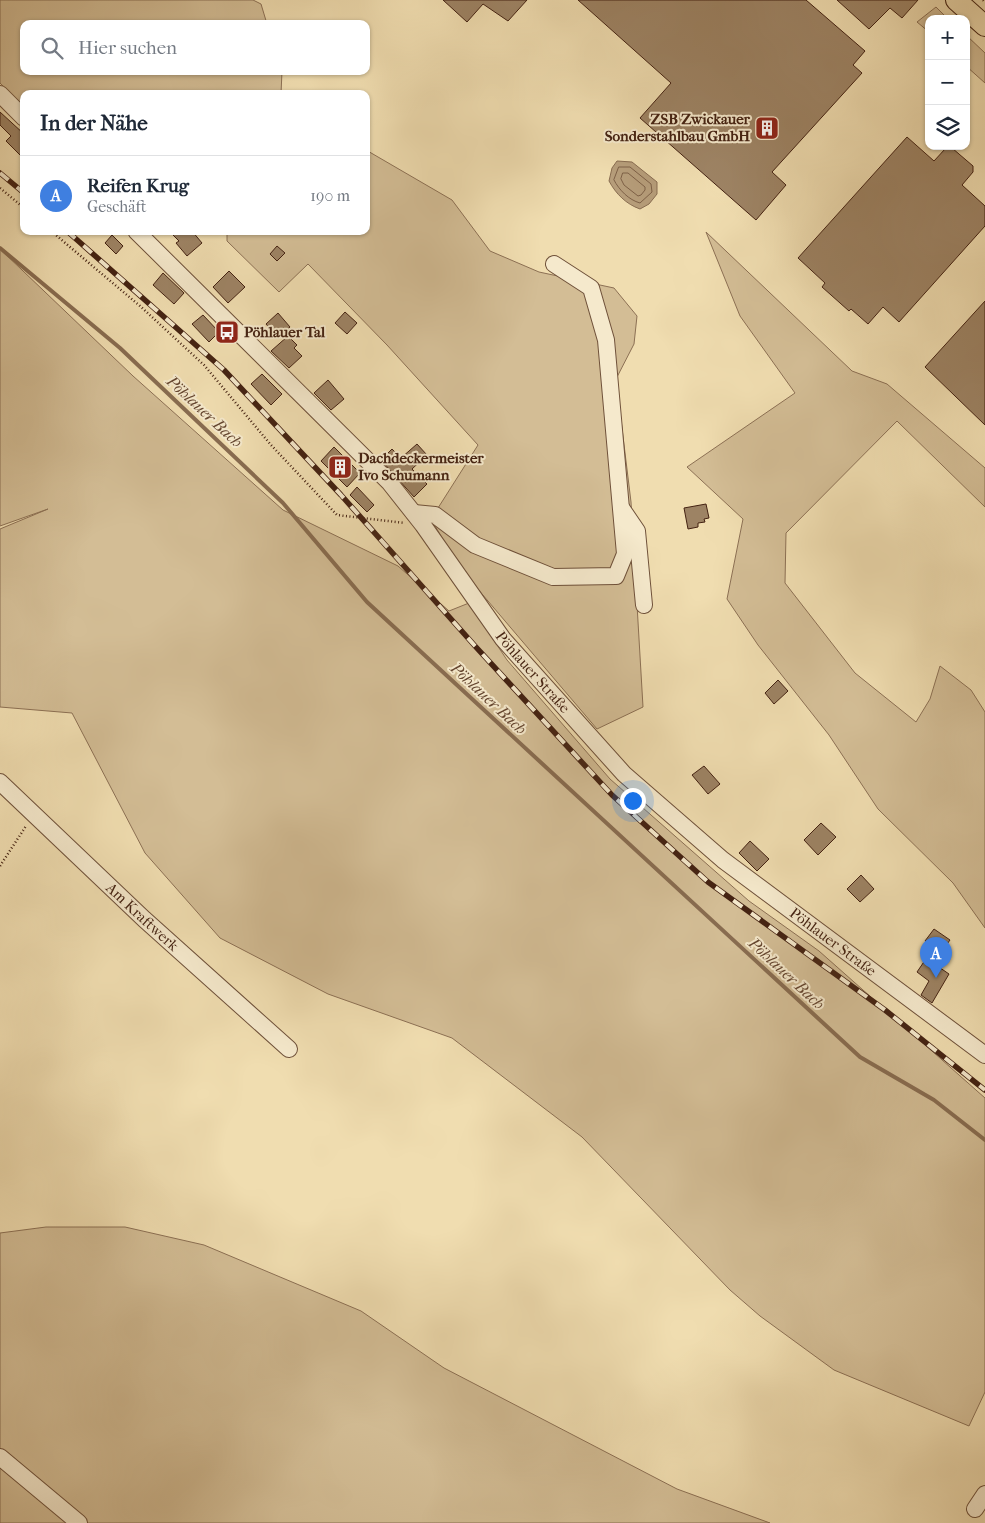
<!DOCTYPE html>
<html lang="de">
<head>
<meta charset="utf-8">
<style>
	body { margin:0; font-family:"IM FELL French Canon",serif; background:#f2f2f3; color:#1f2937 }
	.controls { position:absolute; right:15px; top:15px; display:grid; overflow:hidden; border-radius:10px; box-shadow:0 1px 4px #0004 }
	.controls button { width:45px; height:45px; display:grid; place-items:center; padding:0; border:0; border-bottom:1px solid #e0e1e3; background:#fff; color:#1f2937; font:25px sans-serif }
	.you { position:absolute; left:632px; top:800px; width:18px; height:18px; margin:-12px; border:4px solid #fff; border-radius:50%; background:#1a73e8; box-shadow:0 0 0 8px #1a73e833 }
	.badge { display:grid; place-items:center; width:32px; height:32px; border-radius:50%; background:#8f2418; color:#fff; font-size:16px; font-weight:700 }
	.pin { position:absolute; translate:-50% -41px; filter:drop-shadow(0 1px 2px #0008) }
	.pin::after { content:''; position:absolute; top:26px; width:18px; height:15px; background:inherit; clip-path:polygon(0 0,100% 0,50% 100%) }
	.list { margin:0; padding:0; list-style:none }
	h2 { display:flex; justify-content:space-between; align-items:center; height:65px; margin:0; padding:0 20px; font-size:21px }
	h2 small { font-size:16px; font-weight:400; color:#747a83 }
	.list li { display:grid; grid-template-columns:32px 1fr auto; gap:15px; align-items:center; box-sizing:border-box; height:80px; padding:0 20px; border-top:1px solid #e0e1e3 }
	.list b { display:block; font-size:19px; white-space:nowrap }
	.list p { margin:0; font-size:16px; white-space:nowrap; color:#747a83 }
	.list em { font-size:16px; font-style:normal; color:#747a83 }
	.icon { flex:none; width:28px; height:28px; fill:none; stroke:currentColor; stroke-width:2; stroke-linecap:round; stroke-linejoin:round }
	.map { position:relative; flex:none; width:985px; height:1523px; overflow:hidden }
	.search { position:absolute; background:#fff; box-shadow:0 1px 4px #0004; left:20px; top:20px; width:350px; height:55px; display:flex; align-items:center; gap:12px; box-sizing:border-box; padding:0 18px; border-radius:10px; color:#747a83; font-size:19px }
	.panel { position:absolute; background:#fff; box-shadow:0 1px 4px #0004; left:20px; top:90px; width:350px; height:145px; border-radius:10px }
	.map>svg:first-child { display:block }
	.green { fill:#d3bd95; stroke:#8c7054 }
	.water { fill:#b69d7a; stroke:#886c50 }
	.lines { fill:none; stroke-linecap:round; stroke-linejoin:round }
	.shore { stroke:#7d6046; stroke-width:1 }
	.stream { stroke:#886c50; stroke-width:4 }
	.building { fill:#9d8364; stroke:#442212 }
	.minor-casing { stroke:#6f513a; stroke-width:18 }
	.major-casing { stroke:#442212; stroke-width:22 }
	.path { stroke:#442212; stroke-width:2.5; stroke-dasharray:1 2.5; stroke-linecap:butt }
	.minor { stroke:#f5e9cc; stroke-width:16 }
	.major { stroke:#f0ddb0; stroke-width:20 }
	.rail-casing { stroke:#442212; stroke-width:5.5 }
	.rail { stroke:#f5e9cc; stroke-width:4; stroke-dasharray:11; stroke-linecap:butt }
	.labels { text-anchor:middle; stroke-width:4; stroke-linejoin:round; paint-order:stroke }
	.poi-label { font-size:15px; font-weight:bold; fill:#442212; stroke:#f5e9cc; text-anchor:start }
	.street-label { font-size:15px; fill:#442212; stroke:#f5e9cc }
	.water-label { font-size:16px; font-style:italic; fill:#664731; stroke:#f5e9cc }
</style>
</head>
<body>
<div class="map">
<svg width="985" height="1523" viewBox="0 0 985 1523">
	<rect width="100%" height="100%" fill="#f0ddb0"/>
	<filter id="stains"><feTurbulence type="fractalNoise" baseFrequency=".004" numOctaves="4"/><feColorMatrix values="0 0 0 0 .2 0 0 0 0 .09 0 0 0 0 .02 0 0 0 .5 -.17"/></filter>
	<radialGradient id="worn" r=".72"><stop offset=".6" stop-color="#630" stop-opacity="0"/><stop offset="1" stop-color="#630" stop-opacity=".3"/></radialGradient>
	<path class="green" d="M0 0H253L261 4 267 24H24V71H282L281 94H24V107L0 83Z
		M936 7 948 19H929V32L917 22Z
		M966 35 985 53V83L966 66Z
		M366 150 452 200 490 251 539 272 614 288 637 316 634 344 616 379 631 502 643 707 597 729 459 567 431 519 478 445 387 345 308 264 279 292 227 241V231H366Z
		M706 232 852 371 887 384 985 468V507L897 421 786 533 785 583 855 673 916 722 930 699 940 666 971 690 985 712V928L953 883 878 809 829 735 758 645 727 599 743 519 687 467 795 393 740 316Z
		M0 249 133 376 283 510 398 566 449 611 469 603 507 660 610 779 749 901 819 951 985 1098V1392L969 1426 834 1370 760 1316 730 1290 582 1137 452 1038 328 994 220 938 145 853 72 713 0 707V529L48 509 0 526Z
		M46 1227H125L204 1245 361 1311 444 1368 677 1489 770 1523H0V1233Z"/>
	<path class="water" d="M617 161 632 162 657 182V194L649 204 640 209C626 204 616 194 609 181L612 168Z"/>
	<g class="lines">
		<path class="shore" d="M619 167H630L651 184 652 192 640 203C629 200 619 190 614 180Z
			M623 173H628L645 187V190L641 195 638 196 624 185 621 179Z"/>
		<path class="stream" d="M0 248 120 348 283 503 367 602 860 1057 934 1100 985 1140"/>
	</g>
	<path class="building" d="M443 0H527L508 21 483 4 467 22Z
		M578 0H806L865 51 853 65 862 73 772 172 786 185 756 220 640 118 671 83Z
		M837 0H918L902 18 890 8 869 29Z
		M0 112 24 134V159L6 141 11 136 0 125Z
		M907 137 934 161 945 149 952 148 973 166V172L962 185 985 206V226L899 322 883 307 868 324 851 309 849 311 822 287 825 283 798 258Z
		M169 231H192L202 243 187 256 176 243 179 241Z
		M112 235 123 246 116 254 105 243Z
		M277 246 285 253 277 261 270 254Z
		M229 271 245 287 228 303 213 287Z
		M163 273 184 293 174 304 153 285Z
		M985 301V425L925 367Z
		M345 312 357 323 347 334 335 323Z
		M278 313 290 327 278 338 266 324Z
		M203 315 219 332 209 342 192 324Z
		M288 336 297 345 294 348 302 356 289 368 271 351Z
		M262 374 282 394 271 405 251 384Z
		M328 380 344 399 331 410 314 393Z
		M417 444 427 455 412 469 427 484 414 497 381 460 392 449 401 458Z
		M334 447 360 473 347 487 321 461Z
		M357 487 374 505 367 512 350 495Z
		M706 504 709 518 704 519 705 522 698 523V527L688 529 684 508Z
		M778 680 788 691 774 704 765 693Z
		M704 766 720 784 708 794 692 775Z
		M821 823 836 837 818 855 804 840Z
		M750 841 769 859 757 871 739 853Z
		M861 875 874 889 860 902 847 889Z
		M934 929 950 940 933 963 949 974 932 1003 921 995 929 981 917 972 934 947 925 941Z"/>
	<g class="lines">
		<g class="minor-casing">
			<g id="minor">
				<path d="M0 94 24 118"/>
				<path id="s1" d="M136 231 389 482 423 525 503 639 624 774 723 860 985 1055"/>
				<path d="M622 509 637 531 644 605"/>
				<path d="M414 513 435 515 475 545 553 577 616 576 625 554 606 340 591 288 554 264"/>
				<path id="s2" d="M0 782 144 919 289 1049"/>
				<path d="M0 1457 79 1523"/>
				<path d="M975 1509 985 1494"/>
			</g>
		</g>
		<g class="major-casing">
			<path id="major" d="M956 0 985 26"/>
		</g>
		<path class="path" d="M983 0 985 2
			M0 188 24 208
			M51 231 140 306 204 365 271 445 337 515 405 523
			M0 866 26 826"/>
		<use href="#minor" class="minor"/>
		<use href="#major" class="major"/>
		<g class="rail-casing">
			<path id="rail" d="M0 173 24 193
				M67 231 224 370 341 495 475 646 612 795 708 882 885 1010 985 1090"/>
		</g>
		<use href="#rail" class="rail"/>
	</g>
	<defs>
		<g id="building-square" transform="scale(1.25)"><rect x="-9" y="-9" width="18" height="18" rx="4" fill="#8f2418" stroke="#f5e9cc"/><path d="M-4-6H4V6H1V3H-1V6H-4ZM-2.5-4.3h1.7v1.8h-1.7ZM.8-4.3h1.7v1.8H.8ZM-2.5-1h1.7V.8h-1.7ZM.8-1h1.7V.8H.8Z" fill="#fff"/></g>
		<g id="bus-square" transform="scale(1.25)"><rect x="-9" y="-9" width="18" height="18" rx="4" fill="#8f2418" stroke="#f5e9cc"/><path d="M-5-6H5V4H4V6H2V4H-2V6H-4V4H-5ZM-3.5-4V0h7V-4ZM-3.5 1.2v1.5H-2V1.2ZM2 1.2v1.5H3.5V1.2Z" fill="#fff"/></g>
	</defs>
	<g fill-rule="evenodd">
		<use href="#building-square" x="767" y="128"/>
		<use href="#bus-square" x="227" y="332"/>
		<use href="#building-square" x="340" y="467"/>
	</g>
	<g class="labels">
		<g class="poi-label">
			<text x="750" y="124" text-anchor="end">ZSB Zwickauer<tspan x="750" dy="17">Sonderstahlbau GmbH</tspan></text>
			<text x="244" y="337">Pöhlauer Tal</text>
			<text x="358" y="463">Dachdeckermeister<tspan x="358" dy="17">Ivo Schumann</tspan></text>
		</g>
		<g class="street-label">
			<text dy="5" stroke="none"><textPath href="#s1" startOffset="595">Pöhlauer Straße</textPath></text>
			<text dy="5" stroke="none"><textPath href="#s2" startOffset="196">Am Kraftwerk</textPath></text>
			<text dy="5" stroke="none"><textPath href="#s1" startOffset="1000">Pöhlauer Straße</textPath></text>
		</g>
		<g class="water-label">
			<text transform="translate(205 411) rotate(43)" y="6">Pöhlauer Bach</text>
			<text transform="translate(489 698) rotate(43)" y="6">Pöhlauer Bach</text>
			<text transform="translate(787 973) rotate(43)" y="6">Pöhlauer Bach</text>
		</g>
	</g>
	<rect width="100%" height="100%" filter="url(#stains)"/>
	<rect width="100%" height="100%" fill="url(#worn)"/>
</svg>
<div class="controls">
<button>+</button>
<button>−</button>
<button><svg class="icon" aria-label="layers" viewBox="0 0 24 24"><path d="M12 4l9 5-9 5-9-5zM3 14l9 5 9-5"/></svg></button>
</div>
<div class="you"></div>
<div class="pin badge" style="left:936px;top:978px;background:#3f7fe0">A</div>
<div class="search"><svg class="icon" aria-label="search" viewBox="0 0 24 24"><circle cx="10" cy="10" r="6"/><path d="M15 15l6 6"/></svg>Hier suchen</div>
<section class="panel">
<h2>In der Nähe<small></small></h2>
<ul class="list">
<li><span class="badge" style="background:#3f7fe0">A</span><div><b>Reifen Krug</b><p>Geschäft</p></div><em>190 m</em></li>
</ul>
</section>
</div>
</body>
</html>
